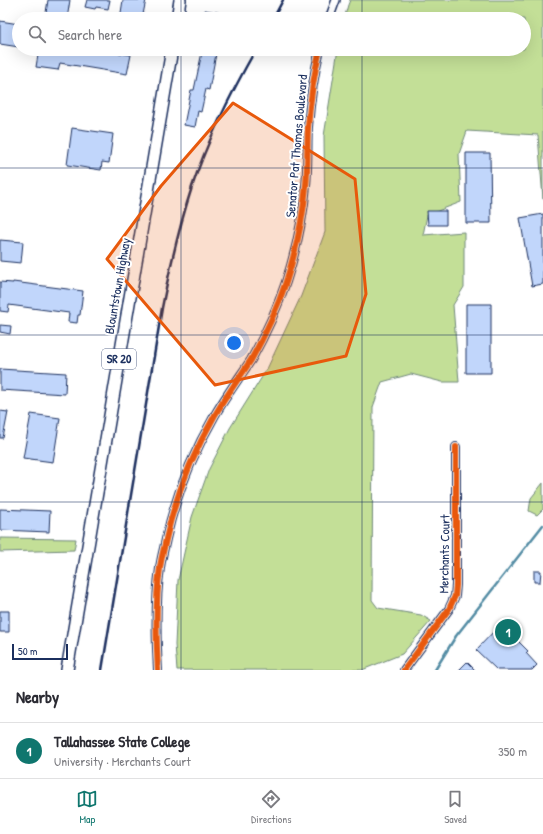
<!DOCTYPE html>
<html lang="en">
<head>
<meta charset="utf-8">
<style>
	body { margin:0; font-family:"Patrick Hand",sans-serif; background:#f7f7f7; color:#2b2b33 }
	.scale { position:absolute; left:12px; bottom:10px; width:56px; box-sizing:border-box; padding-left:4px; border:2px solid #1b2f5e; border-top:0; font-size:11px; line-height:14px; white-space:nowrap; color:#1b2f5e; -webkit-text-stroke:3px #fff; paint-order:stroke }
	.you { position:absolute; left:234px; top:343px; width:14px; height:14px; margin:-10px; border:3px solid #fff; border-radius:50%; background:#1a73e8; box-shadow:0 0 0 6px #1a73e833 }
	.badge { display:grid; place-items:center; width:26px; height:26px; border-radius:50%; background:#0f766e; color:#fff; font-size:13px; font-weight:700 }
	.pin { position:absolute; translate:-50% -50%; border:2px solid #fff; box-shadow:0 1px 4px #0006 }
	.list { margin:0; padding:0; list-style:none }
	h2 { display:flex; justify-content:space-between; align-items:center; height:52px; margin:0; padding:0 16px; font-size:17px }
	h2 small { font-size:13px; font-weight:400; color:#7c7c81 }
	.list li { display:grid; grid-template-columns:26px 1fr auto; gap:12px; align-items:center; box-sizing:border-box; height:56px; padding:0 16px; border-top:1px solid #e1e1e2 }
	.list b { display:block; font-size:15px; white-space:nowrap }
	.list p { margin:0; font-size:13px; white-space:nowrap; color:#7c7c81 }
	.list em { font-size:13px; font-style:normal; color:#7c7c81 }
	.icon { flex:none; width:22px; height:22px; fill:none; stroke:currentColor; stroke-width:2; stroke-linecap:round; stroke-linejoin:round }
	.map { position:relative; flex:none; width:543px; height:670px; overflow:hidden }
	.search { position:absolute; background:#fff; box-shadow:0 4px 16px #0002; left:12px; right:12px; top:12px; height:44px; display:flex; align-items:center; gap:10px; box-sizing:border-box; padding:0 14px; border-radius:22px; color:#7c7c81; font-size:15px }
	.sheet { height:108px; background:#fff }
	nav { display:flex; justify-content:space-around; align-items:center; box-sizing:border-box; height:56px; border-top:1px solid #e1e1e2; background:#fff; font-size:11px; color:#7c7c81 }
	nav a { display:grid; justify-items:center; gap:2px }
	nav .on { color:#0f766e }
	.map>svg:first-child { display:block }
	.green { fill:#c3df97; stroke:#6f877a }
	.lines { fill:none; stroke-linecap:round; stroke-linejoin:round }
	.stream { stroke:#538ca4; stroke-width:2.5 }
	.building { fill:#c1d6fb; stroke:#1b2f5e }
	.street-casing { stroke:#1b2f5e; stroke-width:10 }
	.primary-casing { stroke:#1b2f5e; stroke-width:14 }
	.street { stroke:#fff; stroke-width:7 }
	.primary { stroke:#fff; stroke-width:11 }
	.rail { stroke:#1b2f5e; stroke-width:2.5 }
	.cycleway-casing { stroke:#fff; stroke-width:8 }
	.cycleway { stroke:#e8590c; stroke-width:6 }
	.marked { fill:#e8590c; fill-opacity:0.2; stroke:#e8590c; stroke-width:3; stroke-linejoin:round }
	.grid { fill:none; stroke:#1b2f5e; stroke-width:1; stroke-opacity:0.55 }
	.labels { text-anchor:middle; stroke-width:4; stroke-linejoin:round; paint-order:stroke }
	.shield { fill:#fff; stroke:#5f6d8e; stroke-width:1 }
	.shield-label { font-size:12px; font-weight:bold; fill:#1b2f5e }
	.street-label { font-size:13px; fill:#1b2f5e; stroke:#fff }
</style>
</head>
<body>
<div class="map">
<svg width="543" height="670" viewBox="0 0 543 670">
	<rect width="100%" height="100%" fill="#fff"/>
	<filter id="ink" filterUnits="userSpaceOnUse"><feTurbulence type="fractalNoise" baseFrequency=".025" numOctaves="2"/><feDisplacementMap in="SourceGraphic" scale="8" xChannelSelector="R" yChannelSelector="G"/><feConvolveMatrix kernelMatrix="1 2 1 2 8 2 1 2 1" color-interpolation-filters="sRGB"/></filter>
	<g filter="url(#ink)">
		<path class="green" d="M350 0H543V199L538 135 467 131 459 154 461 202 427 215 423 235 464 232V287L453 305 459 382H442L411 374 382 382 373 407 372 600 378 608 421 615 431 621 402 654 362 670H177L175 645 178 580 192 517 209 469 230 428 267 369 301 296 325 232 324 136 338 49H524V19H344L348 5Z
			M543 483V509L537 515 529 511 531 498Z
			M0 538 76 539 74 550 0 552Z"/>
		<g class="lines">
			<path class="stream" d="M435 670 456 636 543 525"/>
		</g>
		<path class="building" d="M48 0H70L67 19H45Z
			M87 0H110L108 9 96 7 95 9 85 7Z
			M123 0H146L142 19H120Z
			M205 10 239 16V19H203Z
			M0 21 19 24V47L0 44Z
			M39 49H96L131 55 127 74 60 63 58 70 36 67Z
			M202 52 216 54 209 90 206 89 201 112 198 111 195 127 184 125 191 90H194Z
			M72 128 113 134 109 163 102 162 101 170 67 165Z
			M466 153H490L491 223H466Z
			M427 211H446V225H428Z
			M543 214V284L532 286 520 218Z
			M0 240 23 242 21 263 0 261Z
			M0 282 13 283V282L83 291 80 315H78L77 323 68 322 69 313 9 305 8 312 0 311Z
			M466 304H491V373H466Z
			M0 325 11 326 10 334 0 332Z
			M0 369 66 373 65 394 0 390Z
			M0 411 8 412 3 438H0Z
			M31 414 60 418 53 462 23 458Z
			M0 509 50 511 49 532 0 530Z
			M534 571H541L540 582H534Z
			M0 611H9V632H0Z
			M501 624 528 651 526 653 537 665 532 670H497L476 650Z
			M467 662 475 670H459Z"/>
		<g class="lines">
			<g class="street-casing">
				<path id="street" d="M329 19 336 0
					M158 670C156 636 155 602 160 568 161 559 164 549 166 539 176 494 192 455 215 415 226 396 239 378 251 360 265 335 277 309 286 282 296 251 303 219 306 186 308 166 307 147 308 127 310 101 314 74 320 49
					M404 670 449 609 455 596 456 585V447"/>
			</g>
			<g class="primary-casing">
				<path id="primary" d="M177 19 180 0
					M67 670 172 49"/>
			</g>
			<use href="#street" class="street"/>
			<use href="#primary" class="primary"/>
			<path class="rail" d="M273 19 283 0
				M102 670 162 308C170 267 179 227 192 187 208 139 231 93 256 49"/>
			<g class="cycleway-casing">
				<path id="cycleway" d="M158 670C156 636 155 602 160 568 161 559 164 549 166 539 176 494 192 455 215 415 226 396 239 378 251 360 265 335 277 309 286 282 296 251 303 219 306 186 308 166 307 147 308 127 310 101 314 74 320 49
					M404 670 449 609 455 596 456 585V447"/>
			</g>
			<use href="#cycleway" class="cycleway"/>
		</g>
	</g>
	<path class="marked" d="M233 103 355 179 366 294 346 356 215 385 107 259 161 186Z"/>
	<path class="grid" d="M181 0V19M362 0V19M181 49V670M362 49V670M0 168H543M0 335H543M0 502H543"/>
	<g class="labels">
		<rect class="shield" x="102" y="349" width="34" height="20" rx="3"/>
		<g class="shield-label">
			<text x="119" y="363">SR 20</text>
		</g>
		<g class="street-label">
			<text transform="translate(296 146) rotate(-85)" y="5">Senator Pat Thomas Boulevard</text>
			<text transform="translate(117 286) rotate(-80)" y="5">Blountstown Highway</text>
			<text transform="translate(444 554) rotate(-89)" y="5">Merchants Court</text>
		</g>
	</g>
</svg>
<div class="scale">50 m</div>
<div class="you"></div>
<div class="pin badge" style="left:508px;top:632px">1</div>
<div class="search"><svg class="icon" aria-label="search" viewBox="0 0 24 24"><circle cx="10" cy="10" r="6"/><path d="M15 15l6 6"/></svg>Search here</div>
</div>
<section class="sheet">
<h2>Nearby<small></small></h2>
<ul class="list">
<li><span class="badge">1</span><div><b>Tallahassee State College</b><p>University · Merchants Court</p></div><em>350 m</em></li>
</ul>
</section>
<nav>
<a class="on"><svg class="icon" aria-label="map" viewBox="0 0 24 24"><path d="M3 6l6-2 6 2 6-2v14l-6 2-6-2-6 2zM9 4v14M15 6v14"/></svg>Map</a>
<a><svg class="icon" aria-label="directions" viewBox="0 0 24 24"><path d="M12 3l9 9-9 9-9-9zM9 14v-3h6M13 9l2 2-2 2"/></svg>Directions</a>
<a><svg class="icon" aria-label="saved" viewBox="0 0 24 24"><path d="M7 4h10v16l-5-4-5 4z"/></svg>Saved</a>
</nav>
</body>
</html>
